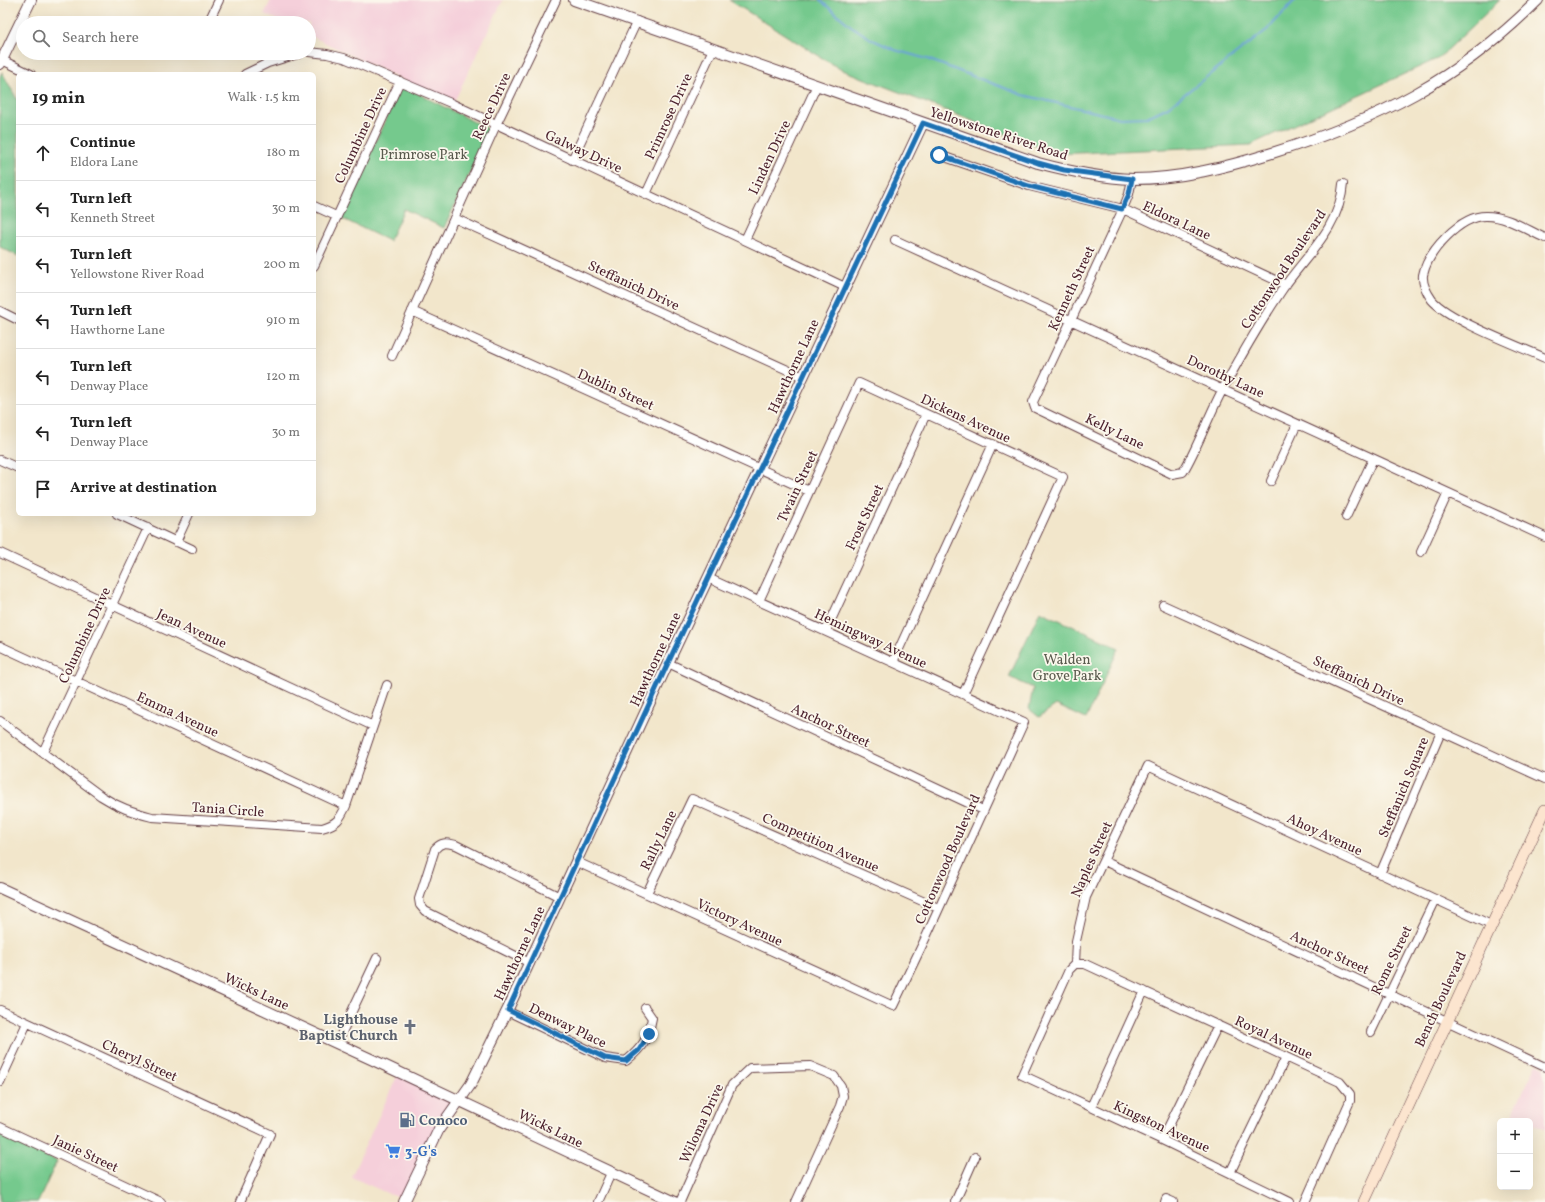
<!DOCTYPE html>
<html lang="en">
<head>
<meta charset="utf-8">
<style>
	body { margin:0; font-family:Vollkorn,serif; background:#f2f2f2; color:#222 }
	.controls { position:absolute; right:12px; bottom:12px; display:grid; overflow:hidden; border-radius:6px; box-shadow:0 4px 16px #0002 }
	.controls button { width:36px; height:36px; display:grid; place-items:center; padding:0; border:0; border-bottom:1px solid #e0e0e0; background:#fff; color:#222; font:20px sans-serif }
	.stop { position:absolute; width:12px; height:12px; margin:-9px; border:3px solid #1f6fb2; border-radius:50%; background:#fff }
	.stop.end { background:#1f6fb2; border-color:#fff; box-shadow:0 1px 4px #0008 }
	.list { margin:0; padding:0; list-style:none }
	h2 { display:flex; justify-content:space-between; align-items:center; height:52px; margin:0; padding:0 16px; font-size:17px }
	h2 small { font-size:13px; font-weight:400; color:#767676 }
	.list li { display:grid; grid-template-columns:26px 1fr auto; gap:12px; align-items:center; box-sizing:border-box; height:56px; padding:0 16px; border-top:1px solid #e0e0e0 }
	.list b { display:block; font-size:15px; white-space:nowrap }
	.list p { margin:0; font-size:13px; white-space:nowrap; color:#767676 }
	.list em { font-size:13px; font-style:normal; color:#767676 }
	.icon { flex:none; width:22px; height:22px; fill:none; stroke:currentColor; stroke-width:2; stroke-linecap:round; stroke-linejoin:round }
	.map { position:relative; flex:none; width:1545px; height:1202px; overflow:hidden }
	.search { position:absolute; background:#fff; box-shadow:0 4px 16px #0002; left:16px; top:16px; width:300px; height:44px; display:flex; align-items:center; gap:10px; box-sizing:border-box; padding:0 14px; border-radius:22px; color:#767676; font-size:15px }
	.panel { position:absolute; background:#fff; box-shadow:0 4px 16px #0002; left:16px; top:72px; width:300px; height:444px; border-radius:6px }
	.map>svg:first-child { display:block }
	.built { fill:#f5cfda }
	.green { fill:#75c98d; stroke:#60745c }
	.lines { fill:none; stroke-linecap:round; stroke-linejoin:round }
	.stream { stroke:#6ba1d8; stroke-width:2 }
	.minor-casing { stroke:#633d43; stroke-width:10 }
	.tertiary-casing { stroke:#633d43; stroke-width:12 }
	.secondary-casing { stroke:#633d43; stroke-width:12 }
	.minor { stroke:#fff; stroke-width:8 }
	.tertiary { stroke:#fff; stroke-width:10 }
	.secondary { stroke:#fce5cf; stroke-width:11 }
	.route { stroke:#1f6fb2; stroke-width:5 }
	.labels { text-anchor:middle; stroke-width:3.5; stroke-linejoin:round; paint-order:stroke }
	.street-label { font-size:14px; fill:#4a1f2b; stroke:#fbf7ec }
	.park-label { font-size:14px; fill:#595a4d; stroke:#fbf7ec }
	.worship-label { font-size:14px; font-weight:bold; fill:#5b616d; stroke:#fbf7ec; text-anchor:end }
	.service-label { font-size:14px; font-weight:bold; fill:#4e5e75; stroke:#fbf7ec; text-anchor:start }
	.shop-label { font-size:14px; font-weight:bold; fill:#366cbe; stroke:#fbf7ec; text-anchor:start }
</style>
</head>
<body>
<div class="map">
<svg width="1545" height="1202" viewBox="0 0 1545 1202">
	<rect width="100%" height="100%" fill="#fbf7ec"/>
	<filter id="ink" filterUnits="userSpaceOnUse"><feTurbulence type="fractalNoise" baseFrequency=".025" numOctaves="2"/><feDisplacementMap in="SourceGraphic" scale="8" xChannelSelector="R" yChannelSelector="G"/><feConvolveMatrix kernelMatrix="1 2 1 2 8 2 1 2 1" color-interpolation-filters="sRGB"/></filter>
	<filter id="wash" filterUnits="userSpaceOnUse"><feTurbulence type="fractalNoise" baseFrequency=".012" numOctaves="4" result="noise"/><feDisplacementMap in="SourceGraphic" scale="16" xChannelSelector="R" yChannelSelector="G"/><feGaussianBlur stdDeviation="0.9" result="paint"/><feColorMatrix in="noise" values="0 0 0 0 0 0 0 0 0 0 0 0 0 0 0 0 0 1.4 0 .05"/><feComposite in="paint" operator="in"/></filter>
	<g filter="url(#wash)">
		<rect width="100%" height="100%" fill="#f2e6cb"/>
		<path class="built" d="M271 0H503L453 104 309 35V23H284L264 14Z
			M1537 1063 1545 1067V1130L1530 1123V1121H1525L1512 1115Z
			M399 1072 460 1101 405 1201 351 1177Z"/>
		<path class="green" d="M729 0H1500L1439 58 1250 145 1057 154 840 69Z
			M2 72 18 101V256L0 247V77Z
			M401 85 490 130 444 228 404 209 389 241 341 218Z
			M1040 611 1119 648 1086 719 1056 705 1039 717 1029 709 1033 688 1009 677Z
			M0 1135 57 1161 38 1202H0Z"/>
		<g class="lines">
			<path class="stream" d="M820 0 851 26 871 39 895 50 927 59 1023 95 1120 118 1147 117 1168 107 1268 29 1295 0"/>
		</g>
	</g>
	<g filter="url(#ink)">
		<g class="lines">
			<g class="minor-casing">
				<path id="minor" d="M208 23 219 0
					M309 52 327 54 344 58 453 104 845 287
					M2 60 31 74
					M245 74 268 63 301 53
					M939 155 1029 186 1123 209 1286 285
					M572 160 637 21
					M1132 179 1129 194 1123 209 1033 402 1035 408 1172 474 1183 472C1199 445 1209 414 1224 387 1242 354 1261 321 1282 290 1305 256 1340 228 1343 184
					M646 194 713 49
					M314 206 336 216
					M454 218 803 377
					M1545 238C1527 230 1507 216 1486 216 1460 216 1428 251 1423 275 1422 284 1427 293 1432 300 1449 320 1518 346 1545 358
					M745 240 817 85
					M895 240 1545 537
					M314 266 400 81
					M0 311 18 320
					M412 311 809 491
					M392 356 496 125 556 0
					M0 460 18 468
					M1271 481 1297 424
					M117 514 192 549
					M1346 517 1373 459
					M176 542 189 514
					M1421 552 1448 493
					M0 553 373 726
					M759 601 859 383 1063 477 963 694
					M1163 605 1545 779
					M826 631 926 414
					M0 646 346 806
					M893 662 993 444
					M668 663 983 810
					M0 721 101 796C118 807 132 812 152 817L322 828C337 824 340 819 346 806L387 685
					M43 752 148 528
					M1104 861 1545 1067
					M577 862 893 1006 926 937 1024 722 708 578
					M1380 874 1441 732
					M647 893 692 799 938 908
					M530 963 425 911 420 905 419 899 435 849C442 841 447 843 456 845L560 897
					M1075 964H1085L1340 1082 1350 1094V1101L1305 1202
					M0 1010 270 1134 240 1202
					M507 1011 605 1058 626 1061C643 1047 648 1039 652 1018L645 1008
					M1371 1032 1435 899
					M337 1043 377 958
					M0 1082 27 1023
					M1091 1107 1144 991
					M0 1127 161 1202
					M1162 1140 1218 1025
					M1230 1173 1286 1057
					M598 1202 611 1173
					M680 1202 732 1085 750 1068 810 1066 834 1076 841 1086 843 1096 840 1106 796 1202
					M955 1202 975 1157
					M1165 1202 1166 1199 1173 1202
					M1290 1202 1162 1140 1022 1075 1069 970 1075 964 1076 941 1086 897 1148 766 1491 925"/>
			</g>
			<g class="tertiary-casing">
				<path id="tertiary" d="M574 0 1038 163C1068 171 1101 178 1133 179 1180 179 1227 167 1272 153 1378 120 1458 80 1538 0
					M0 64 31 0
					M0 888 373 1060 675 1202
					M404 1202 439 1129 471 1084 507 1011 668 663 923 123"/>
			</g>
			<g class="secondary-casing">
				<path id="secondary" d="M1364 1202 1545 810"/>
			</g>
			<use href="#minor" class="minor"/>
			<use href="#tertiary" class="tertiary"/>
			<use href="#secondary" class="secondary"/>
		</g>
	</g>
	<g class="lines" filter="url(#ink)">
		<path class="route" d="M649 1034 639 1050 626 1061 605 1058 508 1010 668 663 923 123 1038 163 1064 170 1132 179 1129 194 1122 209 1029 186 939 155"/>
	</g>
	<defs>
		<g id="church-bare" transform="scale(1.2)"><path d="M-1.2-6h2.4v3.5h3.3v2.4h-3.3V6h-2.4V-.1h-3.3v-2.4h3.3Z" fill="#6b7280" stroke="#fbf7ec" stroke-width="2.5" paint-order="stroke"/></g>
		<g id="fuel-bare" transform="scale(1.2)"><path d="M-5.5-6h7V0h2V4h1.3V-2.5L3-4.5l.8-.8L6-3V5H2.5V1h-1V6h-7ZM-4.2-4.7v3.2H.2V-4.7Z" fill="#5c6f8a" stroke="#fbf7ec" stroke-width="2.5" paint-order="stroke"/></g>
		<g id="supermarket-bare" transform="scale(1.2)"><path d="M-6-5.5h2.5l.6 2H6L4.5 2H-2.5L-4.4-4H-6ZM-1.5 3.2a1.3 1.3 0 1 0 .1 0ZM3 3.2a1.3 1.3 0 1 0 .1 0Z" fill="#3f7fe0" stroke="#fbf7ec" stroke-width="2.5" paint-order="stroke"/></g>
	</defs>
	<g fill-rule="evenodd">
		<use href="#church-bare" x="410" y="1027"/>
		<use href="#fuel-bare" x="407" y="1120"/>
		<use href="#supermarket-bare" x="393" y="1151"/>
	</g>
	<g class="labels">
		<g class="street-label">
			<text transform="translate(491 106) rotate(-65)" y="5">Reece Drive</text>
			<text transform="translate(668 116) rotate(-65)" y="5">Primrose Drive</text>
			<text transform="translate(999 133) rotate(18)" y="5">Yellowstone River Road</text>
			<text transform="translate(360 135) rotate(-65)" y="5">Columbine Drive</text>
			<text transform="translate(584 151) rotate(25)" y="5">Galway Drive</text>
			<text transform="translate(769 157) rotate(-65)" y="5">Linden Drive</text>
			<text transform="translate(1177 220) rotate(25)" y="5">Eldora Lane</text>
			<text transform="translate(1283 269) rotate(-56)" y="5">Cottonwood Boulevard</text>
			<text transform="translate(634 285) rotate(25)" y="5">Steffanich Drive</text>
			<text transform="translate(1071 288) rotate(-65)" y="5">Kenneth Street</text>
			<text transform="translate(793 366) rotate(-65)" y="5">Hawthorne Lane</text>
			<text transform="translate(1226 376) rotate(25)" y="5">Dorothy Lane</text>
			<text transform="translate(616 389) rotate(24)" y="5">Dublin Street</text>
			<text transform="translate(966 418) rotate(25)" y="5">Dickens Avenue</text>
			<text transform="translate(1115 431) rotate(26)" y="5">Kelly Lane</text>
			<text transform="translate(797 486) rotate(-65)" y="5">Twain Street</text>
			<text transform="translate(864 517) rotate(-65)" y="5">Frost Street</text>
			<text transform="translate(192 628) rotate(25)" y="5">Jean Avenue</text>
			<text transform="translate(84 635) rotate(-65)" y="5">Columbine Drive</text>
			<text transform="translate(871 638) rotate(25)" y="5">Hemingway Avenue</text>
			<text transform="translate(655 659) rotate(-65)" y="5">Hawthorne Lane</text>
			<text transform="translate(1359 680) rotate(25)" y="5">Steffanich Drive</text>
			<text transform="translate(178 714) rotate(25)" y="5">Emma Avenue</text>
			<text transform="translate(831 725) rotate(25)" y="5">Anchor Street</text>
			<text transform="translate(1403 787) rotate(-67)" y="5">Steffanich Square</text>
			<text transform="translate(228 809) rotate(4)" y="5">Tania Circle</text>
			<text transform="translate(1325 834) rotate(25)" y="5">Ahoy Avenue</text>
			<text transform="translate(658 840) rotate(-64)" y="5">Rally Lane</text>
			<text transform="translate(821 842) rotate(24)" y="5">Competition Avenue</text>
			<text transform="translate(947 859) rotate(-66)" y="5">Cottonwood Boulevard</text>
			<text transform="translate(1091 859) rotate(-66)" y="5">Naples Street</text>
			<text transform="translate(740 922) rotate(25)" y="5">Victory Avenue</text>
			<text transform="translate(1330 952) rotate(25)" y="5">Anchor Street</text>
			<text transform="translate(519 953) rotate(-65)" y="5">Hawthorne Lane</text>
			<text transform="translate(1391 960) rotate(-64)" y="5">Rome Street</text>
			<text transform="translate(257 991) rotate(25)" y="5">Wicks Lane</text>
			<text transform="translate(1440 999) rotate(-65)" y="5">Bench Boulevard</text>
			<text transform="translate(568 1025) rotate(26)" y="5">Denway Place</text>
			<text transform="translate(1274 1037) rotate(25)" y="5">Royal Avenue</text>
			<text transform="translate(140 1060) rotate(25)" y="5">Cheryl Street</text>
			<text transform="translate(701 1123) rotate(-65)" y="5">Wiloma Drive</text>
			<text transform="translate(1162 1126) rotate(25)" y="5">Kingston Avenue</text>
			<text transform="translate(551 1128) rotate(26)" y="5">Wicks Lane</text>
			<text transform="translate(86 1153) rotate(25)" y="5">Janie Street</text>
		</g>
		<g class="park-label">
			<text x="424" y="159">Primrose Park</text>
			<text x="1067" y="664">Walden<tspan x="1067" dy="16">Grove Park</tspan></text>
		</g>
		<g class="worship-label">
			<text x="398" y="1024">Lighthouse<tspan x="398" dy="16">Baptist Church</tspan></text>
		</g>
		<g class="service-label">
			<text x="419" y="1125">Conoco</text>
		</g>
		<g class="shop-label">
			<text x="405" y="1156">3-G's</text>
		</g>
	</g>
</svg>
<div class="controls">
<button>+</button>
<button>−</button>
</div>
<div class="stop" style="left:939px;top:155px"></div>
<div class="stop end" style="left:649px;top:1034px"></div>
<div class="search"><svg class="icon" aria-label="search" viewBox="0 0 24 24"><circle cx="10" cy="10" r="6"/><path d="M15 15l6 6"/></svg>Search here</div>
<section class="panel">
<h2>19 min<small>Walk · 1.5 km</small></h2>
<ul class="list">
<li><svg class="icon" aria-label="ahead" viewBox="0 0 24 24"><path d="M12 20V5M6 11l6-6 6 6"/></svg><div><b>Continue</b><p>Eldora Lane</p></div><em>180 m</em></li>
<li><svg class="icon" aria-label="left" viewBox="0 0 24 24"><path d="M17 20v-9H6M10 6l-5 5 5 5"/></svg><div><b>Turn left</b><p>Kenneth Street</p></div><em>30 m</em></li>
<li><svg class="icon" aria-label="left" viewBox="0 0 24 24"><path d="M17 20v-9H6M10 6l-5 5 5 5"/></svg><div><b>Turn left</b><p>Yellowstone River Road</p></div><em>200 m</em></li>
<li><svg class="icon" aria-label="left" viewBox="0 0 24 24"><path d="M17 20v-9H6M10 6l-5 5 5 5"/></svg><div><b>Turn left</b><p>Hawthorne Lane</p></div><em>910 m</em></li>
<li><svg class="icon" aria-label="left" viewBox="0 0 24 24"><path d="M17 20v-9H6M10 6l-5 5 5 5"/></svg><div><b>Turn left</b><p>Denway Place</p></div><em>120 m</em></li>
<li><svg class="icon" aria-label="left" viewBox="0 0 24 24"><path d="M17 20v-9H6M10 6l-5 5 5 5"/></svg><div><b>Turn left</b><p>Denway Place</p></div><em>30 m</em></li>
<li><svg class="icon" aria-label="arrive" viewBox="0 0 24 24"><path d="M6 21V4h12l-3 4 3 4H6"/></svg><div><b>Arrive at destination</b></div></li>
</ul>
</section>
</div>
</body>
</html>
